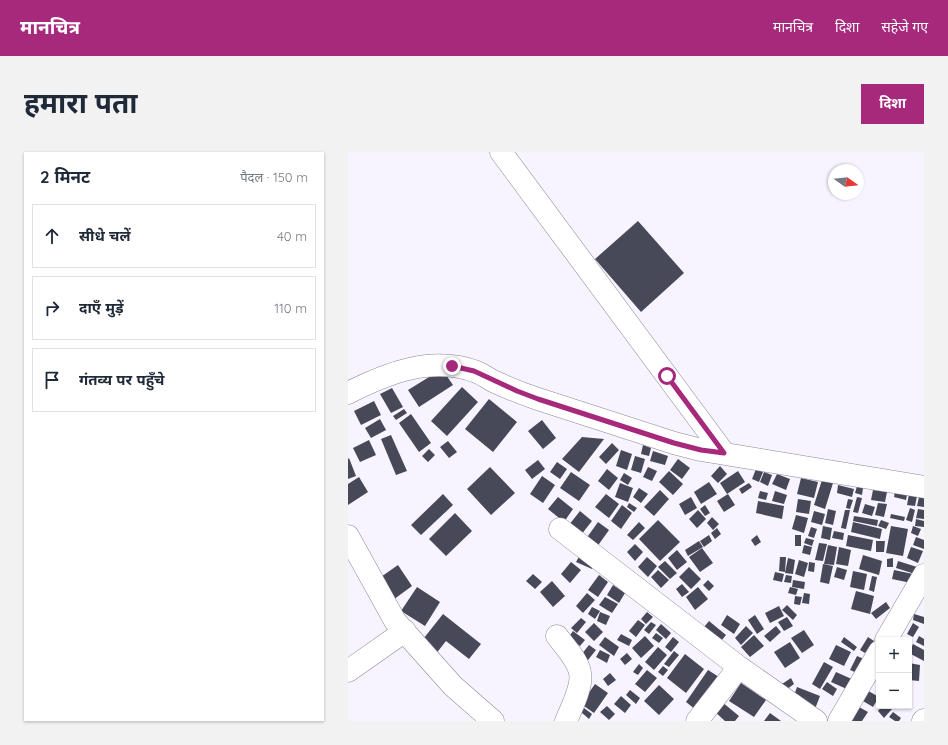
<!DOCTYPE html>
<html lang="hi">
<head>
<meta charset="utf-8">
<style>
	body { margin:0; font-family:Quicksand,"Noto Sans Devanagari",sans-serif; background:#f2f2f3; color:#1f2937 }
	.controls { position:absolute; right:12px; bottom:12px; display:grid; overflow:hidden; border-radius:0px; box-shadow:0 1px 3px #0004 }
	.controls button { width:36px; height:36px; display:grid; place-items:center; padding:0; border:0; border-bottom:1px solid #e0e1e3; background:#fff; color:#1f2937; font:20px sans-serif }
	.compass { position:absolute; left:480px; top:12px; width:36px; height:36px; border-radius:50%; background:#fff; box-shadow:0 1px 3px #0004; rotate:105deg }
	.stop { position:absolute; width:12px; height:12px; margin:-9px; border:3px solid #a6297c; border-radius:50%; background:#fff }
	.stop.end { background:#a6297c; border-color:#fff; box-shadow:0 1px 4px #0008 }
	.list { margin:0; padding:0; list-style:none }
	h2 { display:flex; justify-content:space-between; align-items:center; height:52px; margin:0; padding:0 16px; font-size:17px }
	h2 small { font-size:13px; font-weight:400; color:#747a83 }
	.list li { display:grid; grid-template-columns:26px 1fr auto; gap:12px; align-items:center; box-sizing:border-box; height:64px; margin:0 8px 8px; padding:0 8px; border:1px solid #e0e1e3; border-radius:0px }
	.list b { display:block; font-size:15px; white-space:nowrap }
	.list em { font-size:13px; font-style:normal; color:#747a83 }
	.icon { flex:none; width:22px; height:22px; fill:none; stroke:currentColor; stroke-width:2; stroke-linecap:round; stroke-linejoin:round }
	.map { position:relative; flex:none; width:576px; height:569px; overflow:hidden; border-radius:0px }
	header { display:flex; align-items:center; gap:24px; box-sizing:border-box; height:56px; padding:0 20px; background:#a6297c; color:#fff }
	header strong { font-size:19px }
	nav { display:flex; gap:22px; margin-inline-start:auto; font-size:14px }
	.intro { display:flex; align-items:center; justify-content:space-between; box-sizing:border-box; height:96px; padding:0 24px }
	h1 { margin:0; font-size:28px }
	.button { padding:10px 18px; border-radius:0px; background:#a6297c; color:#fff; font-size:14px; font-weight:700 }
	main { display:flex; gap:24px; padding:0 24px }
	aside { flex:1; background:#fff; border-radius:0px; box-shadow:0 1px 3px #0004 }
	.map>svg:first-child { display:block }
	.building { fill:#474858 }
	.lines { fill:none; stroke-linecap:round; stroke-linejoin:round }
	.minor-casing { stroke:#8c8697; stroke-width:23 }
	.minor { stroke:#fff; stroke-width:22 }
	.route { stroke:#a6297c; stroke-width:5 }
</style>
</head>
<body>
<header>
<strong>मानचित्र</strong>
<nav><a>मानचित्र</a><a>दिशा</a><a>सहेजे गए</a></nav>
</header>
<div class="intro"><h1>हमारा पता</h1><a class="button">दिशा</a></div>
<main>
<aside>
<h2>2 मिनट<small>पैदल · 150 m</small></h2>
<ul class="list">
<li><svg class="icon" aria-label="ahead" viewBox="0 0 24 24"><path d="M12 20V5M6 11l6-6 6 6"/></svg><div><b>सीधे चलें</b></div><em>40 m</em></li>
<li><svg class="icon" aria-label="right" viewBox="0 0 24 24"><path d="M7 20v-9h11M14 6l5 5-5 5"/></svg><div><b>दाएँ मुड़ें</b></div><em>110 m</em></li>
<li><svg class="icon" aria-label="arrive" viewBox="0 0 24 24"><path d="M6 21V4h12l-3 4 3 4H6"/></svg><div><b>गंतव्य पर पहुँचे</b></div></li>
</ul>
</aside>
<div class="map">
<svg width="576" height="569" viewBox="0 0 576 569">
	<rect width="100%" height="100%" fill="#f8f4ff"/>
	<path class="building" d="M290 69 336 121 293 160 247 107Z
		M94 217 105 233 71 255 60 238Z
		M114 235 130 250 99 284 83 269Z
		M44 236 55 255 43 261 32 242Z
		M141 247 169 270 145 300 117 277Z
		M26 249 33 263 13 273 6 259Z
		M56 257 59 261 48 268 45 264Z
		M63 262 83 291 71 300 51 271Z
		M32 267 38 278 23 286 17 276Z
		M194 268 208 286 195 297 180 279Z
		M43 283 59 319 48 323 33 287Z
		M234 285 256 287 231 320 214 307Z
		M21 288 28 303 12 310 5 296Z
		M100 289 109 300 101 306 92 295Z
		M264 291 271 298 258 312 251 305Z
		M295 293 303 296 301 304 293 302Z
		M81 297 87 303 80 310 74 304Z
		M273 298 284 302 279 318 268 314Z
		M305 299 320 304 317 313 302 309Z
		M287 304 297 307 293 321 283 318Z
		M1 306 8 324 0 327V307Z
		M330 307 342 316 334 327 322 318Z
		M190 308 197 317 184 327 177 318Z
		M209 310 219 317 212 327 202 320Z
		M372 314 379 322 370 331 363 324Z
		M142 315 167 341 143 363 119 337Z
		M300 315 309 319 304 329 295 325Z
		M259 317 270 326 261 338 250 329Z
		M408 317 415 320 411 330 404 327Z
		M321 319 335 332 325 343 311 330Z
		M390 319 397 330 379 342 372 331Z
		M223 320 242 333 231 349 212 336Z
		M416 320 424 323 420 334 412 330Z
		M276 321 284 326 280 333 272 328Z
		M429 322 442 327 438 338 424 332Z
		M194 324 207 333 195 351 182 342Z
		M11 325 20 340 0 353V332Z
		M453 326 470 330 466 346 449 342Z
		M474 328 485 331 477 357 466 353Z
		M361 330 369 342 353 352 346 340Z
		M272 331 285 336 280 350 267 345Z
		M401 331 404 335 394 342 391 337Z
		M490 333 506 337 504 345 489 341Z
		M509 334 515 336 514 343 507 341Z
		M291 336 300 342 293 351 285 345Z
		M312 338 321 347 306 364 296 355Z
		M525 338 539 340 537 350 523 348Z
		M412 339 420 341 418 348 410 346Z
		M427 339 439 343 436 352 424 349Z
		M547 339 559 343 558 348 546 345Z
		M95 342 105 353 73 383 63 373Z
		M258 342 271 352 261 366 247 355Z
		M380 342 387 353 376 360 369 349Z
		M561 342 569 344 567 354 559 353Z
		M210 345 225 357 216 370 200 357Z
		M343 345 349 356 337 363 331 352Z
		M509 345 514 346 510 361 505 360Z
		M571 345 576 346V355L569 354Z
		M450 347 463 349 461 362 448 360Z
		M500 347 505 348 502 357 498 356Z
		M410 349 436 354 434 367 408 361Z
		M281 351 289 356 286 360 279 355Z
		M530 351 539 352 536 365 527 363Z
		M517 352 527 355 524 364 514 361Z
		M274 353 284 361 273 377 263 369Z
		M357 353 362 361 357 364 352 357Z
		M562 356 567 358 564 370 558 368Z
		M480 357 488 359 485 373 477 371Z
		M570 357 576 358V367L568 366Z
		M350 358 358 367 349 376 341 367Z
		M497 358H502L498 377 493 376Z
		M232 359 244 369 229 388 217 378Z
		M466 359 477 362 474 373 463 370Z
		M107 361 124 379 98 404 81 387Z
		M543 362 557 365 556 369 542 366Z
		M448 363 460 366 456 381 444 377Z
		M506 364 530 368 529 374 505 369Z
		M364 365 371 372 365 378 359 371Z
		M568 367 576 369V375L567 374Z
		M310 368 332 390 312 409 291 387Z
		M533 368 541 371 538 377 530 374Z
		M250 370 261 378 246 399 235 391Z
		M291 370 297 376 285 388 279 383Z
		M505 370 534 377 532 387 503 380Z
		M475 374 484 376 482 388 473 386Z
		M543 374 560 377 555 404 538 401Z
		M565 374 573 377 570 384 563 381Z
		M463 375 469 377 466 386 460 384Z
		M369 376 373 382 367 387 363 381Z
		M486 379 496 381 495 388 484 386Z
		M361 383 364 389 356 395 352 389Z
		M409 383 413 390 407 394 403 388Z
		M447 383H453V394H447Z
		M500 383 525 388 523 399 498 394Z
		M568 385 576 388V397L565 393Z
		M458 386 466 388 464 394 456 391Z
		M351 389 355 395 340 404 337 398Z
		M528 389H537L536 400H528Z
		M471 391 479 392 475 409 467 408Z
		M287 392 295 400 287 409 279 400Z
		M456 393 464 395 462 403 454 401Z
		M480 393 489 395 486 413 476 412Z
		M491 395 503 398 500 414 488 412Z
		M563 395 575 399 570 411 559 406Z
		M354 396 365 411 352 420 341 405Z
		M329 398 339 410 329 418 320 406Z
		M232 403 247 410 244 417 228 410Z
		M515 403 534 409 531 423 511 417Z
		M299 405 309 414 300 425 290 415Z
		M432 405H438L437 420 431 419Z
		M440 406 447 408 445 422 437 421Z
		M545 406V415H539V407Z
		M451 408 460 411 456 425 447 422Z
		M317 409 329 421 322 427 310 415Z
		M550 409 569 415 567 422 548 416Z
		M223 410 233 418 222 431 213 422Z
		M461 410 467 411 466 420 460 419Z
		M475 412 485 414 481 432 472 430Z
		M50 413 64 434 45 448 30 427Z
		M341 415 353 427 343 437 331 425Z
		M489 415 499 418 496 428 486 425Z
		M310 418 321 428 313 436 303 425Z
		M546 418 565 422 563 431 544 427Z
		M505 419 519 422 516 438 502 435Z
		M427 420 436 422 434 430 425 428Z
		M185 422 194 430 187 437 178 429Z
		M251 423 260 430 250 445 240 438Z
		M438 423 444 424 443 431 436 430Z
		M524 424 529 425 526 440 521 438Z
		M360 428 366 434 361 439 355 433Z
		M445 428 457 430 456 437 444 435Z
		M204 429 217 444 205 455 192 440Z
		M334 432 341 440 334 445 328 437Z
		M265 433 277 441 271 451 259 443Z
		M69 435 92 450 77 474 53 459Z
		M350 435 360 447 347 458 338 445Z
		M442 435 450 437 448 443 440 441Z
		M508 439 526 444 522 462 503 457Z
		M239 441 247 448 235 461 228 454Z
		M456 441 462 442 461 452 454 451Z
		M447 444 454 445 452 453 446 452Z
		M257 445 270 452 264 461 251 453Z
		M538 450 542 456 528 467 523 461Z
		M439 453 449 463 445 468 434 458Z
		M431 454 436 464 422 471 417 461Z
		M244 455 252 459 247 467 240 462Z
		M252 460 262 464 258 473 249 469Z
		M299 460 305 465 298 472 293 467Z
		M95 462 133 492 121 507 98 489 87 503 72 491Z
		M566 462 576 465V472L565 468Z
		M379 463 392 472 386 482 373 473Z
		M407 463 416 477 409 482 400 468Z
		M439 465 445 474 436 479 430 470Z
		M233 466 238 470 229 481 223 476Z
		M290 468 297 473 288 485 281 479Z
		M361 469 378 483 369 494 352 480Z
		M303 470 308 473 301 482 296 478Z
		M246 471 255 480 246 489 237 480Z
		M565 471 571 475 565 485 559 482Z
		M313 472 323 481 318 487 308 478Z
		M398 474 405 481 393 493 387 486Z
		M428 474 433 480 422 490 416 484Z
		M456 478 466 493 454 501 443 486Z
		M225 479 237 488 232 494 220 486Z
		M308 481 315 486 311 491 304 486Z
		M273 482 284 488 281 494 269 488Z
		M406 483 416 494 402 505 393 495Z
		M297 484 306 494 293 506 284 496Z
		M571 484 576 487V494L568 490Z
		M257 485 271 495 266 504 251 493Z
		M325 485 331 490 323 500 317 495Z
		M496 485 509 495 506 499 493 490Z
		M520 485 526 489 517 501 512 498Z
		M442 490 452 506 437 516 426 500Z
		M565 492 576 498V509L561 501Z
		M241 493 248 498 240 508 233 503Z
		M488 493 503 500 496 514 481 507Z
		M310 495 319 503 306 518 297 510Z
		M252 498 262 503 259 511 248 505Z
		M326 499 331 503 321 515 316 512Z
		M279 501 284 507 277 513 272 507Z
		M337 502 356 517 338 541 319 526Z
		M509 504 516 507 509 521 502 518Z
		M476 510 485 515 472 537 464 532Z
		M561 511 572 513 571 529 561 528Z
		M291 512 295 516 290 523 285 520Z
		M315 514 320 518 315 524 310 520Z
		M299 518 309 526 297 540 287 532Z
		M360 518 371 525 348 558 338 550Z
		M488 520 506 528 501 538 483 530Z
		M262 521 268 528 260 534 255 527Z
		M443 526 446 532 438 538 434 532Z
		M479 530 489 537 485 544 474 537Z
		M393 531 418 548 406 565 381 549Z
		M247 532 260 541 246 561 233 552Z
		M311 533 326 547 311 563 296 549Z
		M449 535 472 544 467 557 444 549Z
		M515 536 531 545 525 555 510 546Z
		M282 538 292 546 288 552 278 543Z
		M273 544 283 553 277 561 266 552Z
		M374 550 391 564 387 569H377L366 559Z
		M259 554 267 562 261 568 252 560Z
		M534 554H540L544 557 536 566 530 559Z
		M511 555 520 560 514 569H502Z
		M236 556 244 562 241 567 233 560Z
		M545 560 553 566 551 569H547L541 565Z
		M422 561 433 569H416Z"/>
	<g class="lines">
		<g class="minor-casing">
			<path id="minor" d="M153 0 376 301
				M0 241C39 221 83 204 126 219 133 221 139 226 145 229 160 236 175 242 190 247L326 291 353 298 576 335
				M212 377 391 515 468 569
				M0 384 47 469 105 534 145 569
				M209 484C217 495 230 508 232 521 235 534 223 557 218 569
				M538 488 576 423
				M0 519 57 479
				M349 569 391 515
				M491 569 531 500
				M575 569 576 568"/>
		</g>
		<use href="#minor" class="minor"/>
	</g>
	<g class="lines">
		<path class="route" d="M104 214 126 219 169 239 190 247 326 291 353 298 376 301 319 224"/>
	</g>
</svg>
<div class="controls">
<button>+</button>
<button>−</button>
</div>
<svg class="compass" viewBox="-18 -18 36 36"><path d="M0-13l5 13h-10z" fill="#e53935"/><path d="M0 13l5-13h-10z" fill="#747a83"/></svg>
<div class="stop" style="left:319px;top:224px"></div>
<div class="stop end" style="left:104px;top:214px"></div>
</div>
</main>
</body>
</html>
